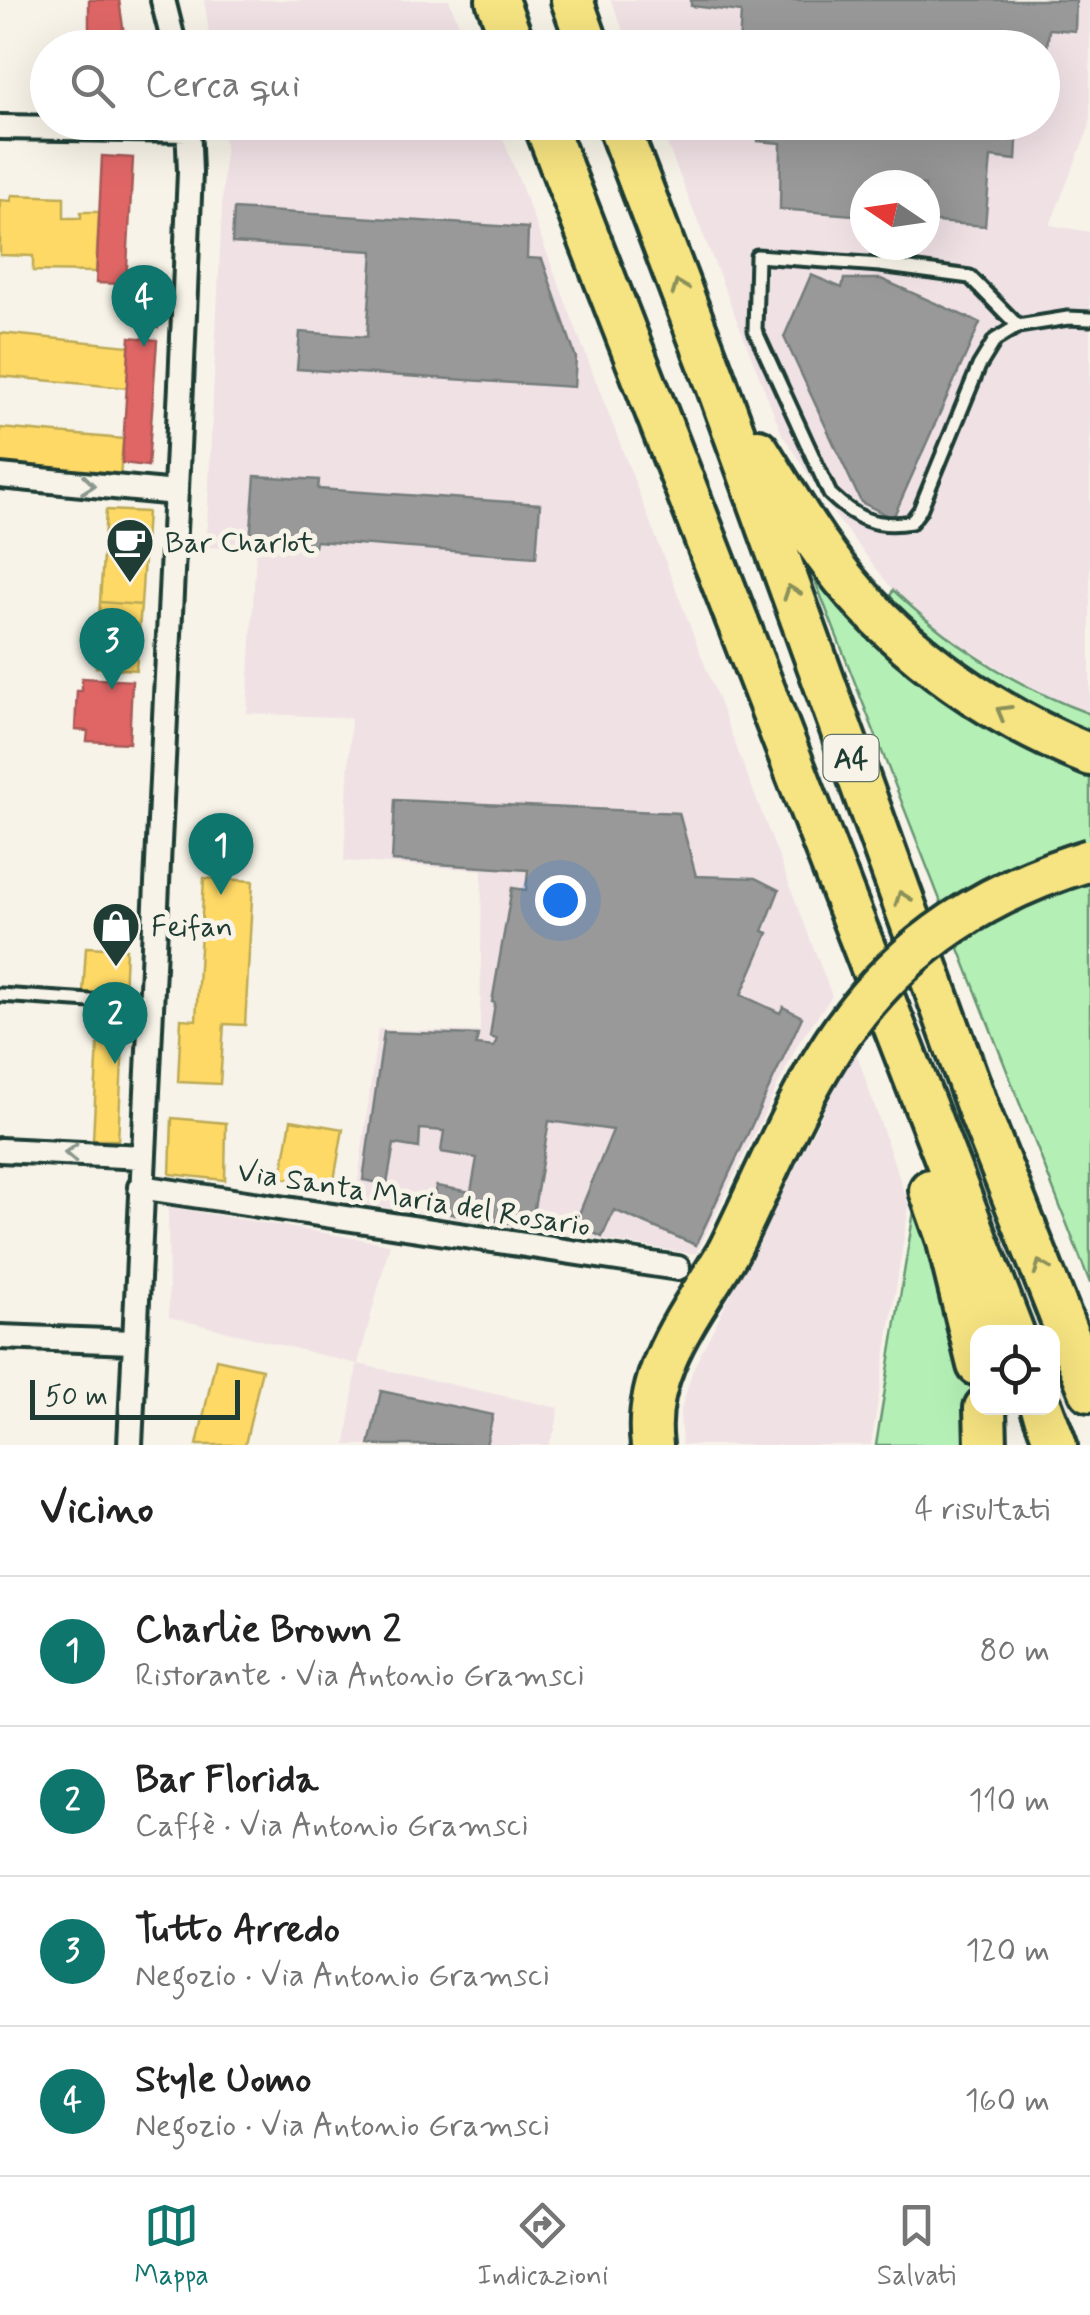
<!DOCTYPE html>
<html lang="it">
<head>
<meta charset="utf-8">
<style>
	body { margin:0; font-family:Mynerve,sans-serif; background:#f2f2f2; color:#222 }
	.controls { position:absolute; right:30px; bottom:30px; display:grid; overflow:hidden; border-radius:20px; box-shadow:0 10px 40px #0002 }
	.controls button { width:90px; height:90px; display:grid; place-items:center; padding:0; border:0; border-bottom:2px solid #e0e0e0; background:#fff; color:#222; font:50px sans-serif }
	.compass { position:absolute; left:850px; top:170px; width:90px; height:90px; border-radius:50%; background:#fff; box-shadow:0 10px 40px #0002; rotate:283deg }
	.scale { position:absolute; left:30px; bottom:25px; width:210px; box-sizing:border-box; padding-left:10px; border:5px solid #1f3d34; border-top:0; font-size:28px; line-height:35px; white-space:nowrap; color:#1f3d34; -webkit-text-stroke:8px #f7f3e8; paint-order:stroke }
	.you { position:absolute; left:560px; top:900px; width:35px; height:35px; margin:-25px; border:8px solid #fff; border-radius:50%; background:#1a73e8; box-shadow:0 0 0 15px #1a73e833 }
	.badge { display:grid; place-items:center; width:65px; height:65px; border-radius:50%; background:#0f766e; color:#fff; font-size:32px; font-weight:700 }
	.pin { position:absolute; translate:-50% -82px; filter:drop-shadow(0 2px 5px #0008) }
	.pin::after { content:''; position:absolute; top:52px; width:35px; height:30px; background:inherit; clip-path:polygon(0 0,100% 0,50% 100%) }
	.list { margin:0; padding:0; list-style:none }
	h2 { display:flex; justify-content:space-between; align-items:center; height:130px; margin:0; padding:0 40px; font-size:42px }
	h2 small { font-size:32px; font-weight:400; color:#767676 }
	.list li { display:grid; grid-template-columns:65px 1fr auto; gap:30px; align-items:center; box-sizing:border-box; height:150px; padding:0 40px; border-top:2px solid #e0e0e0 }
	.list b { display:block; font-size:38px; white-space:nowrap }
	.list p { margin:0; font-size:32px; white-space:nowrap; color:#767676 }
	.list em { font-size:32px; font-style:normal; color:#767676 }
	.icon { flex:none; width:55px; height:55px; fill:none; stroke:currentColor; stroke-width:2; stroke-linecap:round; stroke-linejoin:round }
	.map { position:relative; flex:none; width:1090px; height:1445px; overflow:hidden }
	.search { position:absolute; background:#fff; box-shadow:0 10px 40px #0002; left:30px; right:30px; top:30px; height:110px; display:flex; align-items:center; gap:25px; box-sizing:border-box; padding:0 35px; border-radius:55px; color:#767676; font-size:38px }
	.sheet { height:730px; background:#fff }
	nav { display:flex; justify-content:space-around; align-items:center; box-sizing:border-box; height:140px; border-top:2px solid #e0e0e0; background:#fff; font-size:28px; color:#767676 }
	nav a { display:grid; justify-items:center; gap:5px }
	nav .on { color:#0f766e }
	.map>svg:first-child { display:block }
	.built { fill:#f0e1e5; fill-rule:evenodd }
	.green { fill:#b4f0b6; stroke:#6a9675; stroke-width:2.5 }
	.homes { fill:#ffd966; stroke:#bcaa57; stroke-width:2.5 }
	.shops { fill:#e06666; stroke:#a65a57; stroke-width:2.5 }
	.industry { fill:#999; stroke:#747d7b; stroke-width:2.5 }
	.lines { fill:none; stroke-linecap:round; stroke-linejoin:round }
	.service-casing { stroke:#1f3d34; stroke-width:19 }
	.minor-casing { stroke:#1f3d34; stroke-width:30 }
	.motorway-casing { stroke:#1f3d34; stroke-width:48 }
	.service { stroke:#f7f3e8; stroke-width:11 }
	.minor { stroke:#f7f3e8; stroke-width:22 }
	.motorway { stroke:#f6e381; stroke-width:40 }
	.motorway-bridge-casing { stroke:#1f3d34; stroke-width:48; stroke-linecap:butt }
	.motorway-bridge { stroke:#f6e381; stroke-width:40 }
	.oneway { stroke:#8a905a }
	.oneway2 { stroke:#8b988e }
	.labels { text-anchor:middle; stroke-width:10; stroke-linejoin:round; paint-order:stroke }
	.shield { fill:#f7f3e8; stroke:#60746a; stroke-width:2.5 }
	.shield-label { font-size:28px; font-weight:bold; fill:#1f3d34 }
	.poi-label { font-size:30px; fill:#1f3d34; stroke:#f7f3e8; text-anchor:start }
	.street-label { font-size:30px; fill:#1f3d34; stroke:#f7f3e8 }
</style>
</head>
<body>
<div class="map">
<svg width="1090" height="1445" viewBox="0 0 1090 1445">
	<rect width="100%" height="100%" fill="#f7f3e8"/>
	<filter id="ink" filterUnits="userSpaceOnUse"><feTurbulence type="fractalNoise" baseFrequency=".01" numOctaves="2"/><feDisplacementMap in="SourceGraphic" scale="20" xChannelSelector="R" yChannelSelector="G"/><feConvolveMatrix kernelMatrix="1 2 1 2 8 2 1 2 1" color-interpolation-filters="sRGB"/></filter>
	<g filter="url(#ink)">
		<path class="built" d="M204 0H449L468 47H211Z
			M611 0H1090V125L1050 225 1090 232V714L1055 701 958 644 893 590 833 513 782 434 659 123 1042 122V48L630 47ZM865 185H925V245H865Z
			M222 123H497L832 996 799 1042 696 1254 355 1203 378 1029 480 1032 482 870 344 861 351 718 247 713 256 551 206 547 225 144Z
			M855 1049 909 1206 871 1445H682L680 1413 693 1369Z
			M168 1207 390 1244 358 1364 559 1408 555 1430 548 1445H346L357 1364 169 1317Z"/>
		<path class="green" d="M821 576 1090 769V1283L814 578Z
			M893 590C950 644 1016 687 1090 714V739L973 677 887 604Z
			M915 1205 977 1370 978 1408 989 1445H876Z"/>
		<path class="homes" d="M12 195 64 197V218H81V212H99L96 272 33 271V256L0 255V200L11 201Z
			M0 333 129 346 127 388 0 376Z
			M0 428 123 439 120 478 0 468Z
			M106 510 147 512 141 605 100 602Z
			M100 602 141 605 136 670 96 667Z
			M204 878 253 881 245 1025 224 1024 220 1084 178 1082 181 1019 196 1020Z
			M86 947 126 949 124 996 83 994Z
			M98 1041H123L118 1140H93Z
			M172 1118 226 1123 225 1180 170 1174Z
			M291 1120 343 1129 333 1186 281 1178Z
			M216 1359 262 1369 245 1445H197Z"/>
		<path class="shops" d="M89 0H119L126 48H89Z
			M102 156 133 158 126 284 96 283Z
			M146 311 158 312V328L145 327Z
			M130 337 157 340 148 466 122 463Z
			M82 678 132 681 129 743 87 741 88 731 75 730 77 691H82Z"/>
		<path class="industry" d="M691 0H1076L1075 31 1049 29 1042 95V48H739L741 12 691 6Z
			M759 122H1018L1016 160 991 157 985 226 925 221V185H865V216L780 209 781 143 758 141Z
			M234 209 528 228 527 258 542 259 576 358 574 387 297 369 300 332 367 337 373 251 232 243Z
			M811 275 842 288 844 279H881L980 323 893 518 861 502 784 337Z
			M255 476 319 480 318 489 540 504 536 557 316 541 315 547 250 542Z
			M395 800 679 813 696 876 755 878 779 890 763 931 768 933 741 995 780 1013 783 1007 802 1017 696 1245 614 1210 602 1237 575 1224 613 1130 549 1121 531 1226 432 1211 436 1186 471 1192 477 1158 441 1152 444 1131 420 1129 419 1148 394 1144 387 1184 363 1180 384 1032 478 1035 476 1045 494 1047 497 1039 490 1037 495 1003 492 1002 512 888 526 890 528 870 392 861Z
			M381 1391 493 1415 486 1445H369Z"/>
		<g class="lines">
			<g class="service-casing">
				<path id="service" d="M1018 326 970 277 880 265 757 256 755 330 830 494C856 519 875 528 911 522L920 510 979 366 995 340 1018 326 1068 318 1090 319
					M0 995 150 1005"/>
			</g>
			<g class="minor-casing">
				<path id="minor" d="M163 0 175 48
					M0 127 189 130
					M0 476 176 493
					M0 1150 143 1157
					M140 1187 678 1268
					M0 1337 133 1342
					M130 1445 181 385 190 172 188 122"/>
			</g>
			<g class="motorway-casing">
				<path id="motorway" d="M497 0 515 48
					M572 0 589 48
					M544 122 1013 1332
					M617 122 715 380 979 1111 1090 1391
					M758 450C785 493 811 538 843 578 906 656 997 718 1090 755
					M930 1190 947 1238 978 1365
					M985 1408 986 1445
					M1042 1408 1056 1445
					M652 1445C642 1372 693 1311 728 1252"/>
			</g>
			<use href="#service" class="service"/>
			<use href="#minor" class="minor"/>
			<use href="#motorway" class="motorway"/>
			<g class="motorway-bridge-casing">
				<path id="motorway-bridge" d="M728 1252C763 1182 799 1092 844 1029 906 942 989 890 1090 860"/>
			</g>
			<use href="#motorway-bridge" class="motorway-bridge"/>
		</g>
		<defs><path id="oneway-chevron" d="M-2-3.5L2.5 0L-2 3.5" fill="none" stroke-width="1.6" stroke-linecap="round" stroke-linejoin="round" transform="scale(2.5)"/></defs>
		<g class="oneway">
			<use href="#oneway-chevron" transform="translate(679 287) rotate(-111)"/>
			<use href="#oneway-chevron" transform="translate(791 592) rotate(-110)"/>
			<use href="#oneway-chevron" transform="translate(1003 712) rotate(-150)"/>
			<use href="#oneway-chevron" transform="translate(902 898) rotate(-110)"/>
			<use href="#oneway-chevron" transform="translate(1041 1267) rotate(-112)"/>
		</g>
		<g class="oneway2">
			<use href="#oneway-chevron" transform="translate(88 485) rotate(6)"/>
			<use href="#oneway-chevron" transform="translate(71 1153) rotate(-177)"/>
		</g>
	</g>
	<defs>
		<g id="cafe-pin" transform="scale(2.5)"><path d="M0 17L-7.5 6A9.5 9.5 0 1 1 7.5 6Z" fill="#1f3d34" stroke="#f7f3e8"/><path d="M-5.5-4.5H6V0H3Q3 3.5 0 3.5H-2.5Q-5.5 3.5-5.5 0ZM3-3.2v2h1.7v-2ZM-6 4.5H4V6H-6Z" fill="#fff"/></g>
		<g id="shop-pin" transform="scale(2.5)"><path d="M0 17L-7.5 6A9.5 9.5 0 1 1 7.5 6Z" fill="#1f3d34" stroke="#f7f3e8"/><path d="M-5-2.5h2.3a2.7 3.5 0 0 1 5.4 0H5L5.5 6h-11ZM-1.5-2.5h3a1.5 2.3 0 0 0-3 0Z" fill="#fff"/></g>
	</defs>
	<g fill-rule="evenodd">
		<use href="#cafe-pin" x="130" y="542"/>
		<use href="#shop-pin" x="116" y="926"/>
	</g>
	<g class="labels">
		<rect class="shield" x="823.5" y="735" width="55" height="46" rx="8"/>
		<g class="shield-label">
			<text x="851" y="768">A4</text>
		</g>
		<g class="poi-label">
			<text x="165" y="552">Bar Charlot</text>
			<text x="151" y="936">Feifan</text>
		</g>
		<g class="street-label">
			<text transform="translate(414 1198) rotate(9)" y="10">Via Santa Maria del Rosario</text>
		</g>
	</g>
</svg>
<div class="controls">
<button><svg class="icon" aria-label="locate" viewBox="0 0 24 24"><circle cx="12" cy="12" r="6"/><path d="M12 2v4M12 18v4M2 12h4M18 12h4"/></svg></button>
</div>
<svg class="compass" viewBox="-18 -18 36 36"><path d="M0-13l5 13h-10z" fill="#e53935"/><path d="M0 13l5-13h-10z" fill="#767676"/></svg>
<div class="scale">50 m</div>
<div class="you"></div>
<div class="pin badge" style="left:221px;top:895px">1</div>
<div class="pin badge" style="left:115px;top:1064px">2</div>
<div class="pin badge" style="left:112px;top:690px">3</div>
<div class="pin badge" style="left:144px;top:347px">4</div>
<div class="search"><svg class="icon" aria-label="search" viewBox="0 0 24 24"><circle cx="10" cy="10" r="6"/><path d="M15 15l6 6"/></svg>Cerca qui</div>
</div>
<section class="sheet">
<h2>Vicino<small>4 risultati</small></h2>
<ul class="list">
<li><span class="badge">1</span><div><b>Charlie Brown 2</b><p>Ristorante · Via Antonio Gramsci</p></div><em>80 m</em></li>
<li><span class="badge">2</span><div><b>Bar Florida</b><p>Caffè · Via Antonio Gramsci</p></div><em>110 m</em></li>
<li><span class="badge">3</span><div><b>Tutto Arredo</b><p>Negozio · Via Antonio Gramsci</p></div><em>120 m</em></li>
<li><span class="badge">4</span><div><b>Style Uomo</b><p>Negozio · Via Antonio Gramsci</p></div><em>160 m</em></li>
</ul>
</section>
<nav>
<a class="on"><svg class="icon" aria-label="map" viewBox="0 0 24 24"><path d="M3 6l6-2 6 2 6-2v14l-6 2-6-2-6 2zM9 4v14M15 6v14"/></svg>Mappa</a>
<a><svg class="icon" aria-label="directions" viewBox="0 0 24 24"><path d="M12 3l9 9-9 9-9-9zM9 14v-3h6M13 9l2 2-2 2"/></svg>Indicazioni</a>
<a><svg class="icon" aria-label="saved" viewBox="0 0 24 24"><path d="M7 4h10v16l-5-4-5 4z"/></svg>Salvati</a>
</nav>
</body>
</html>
